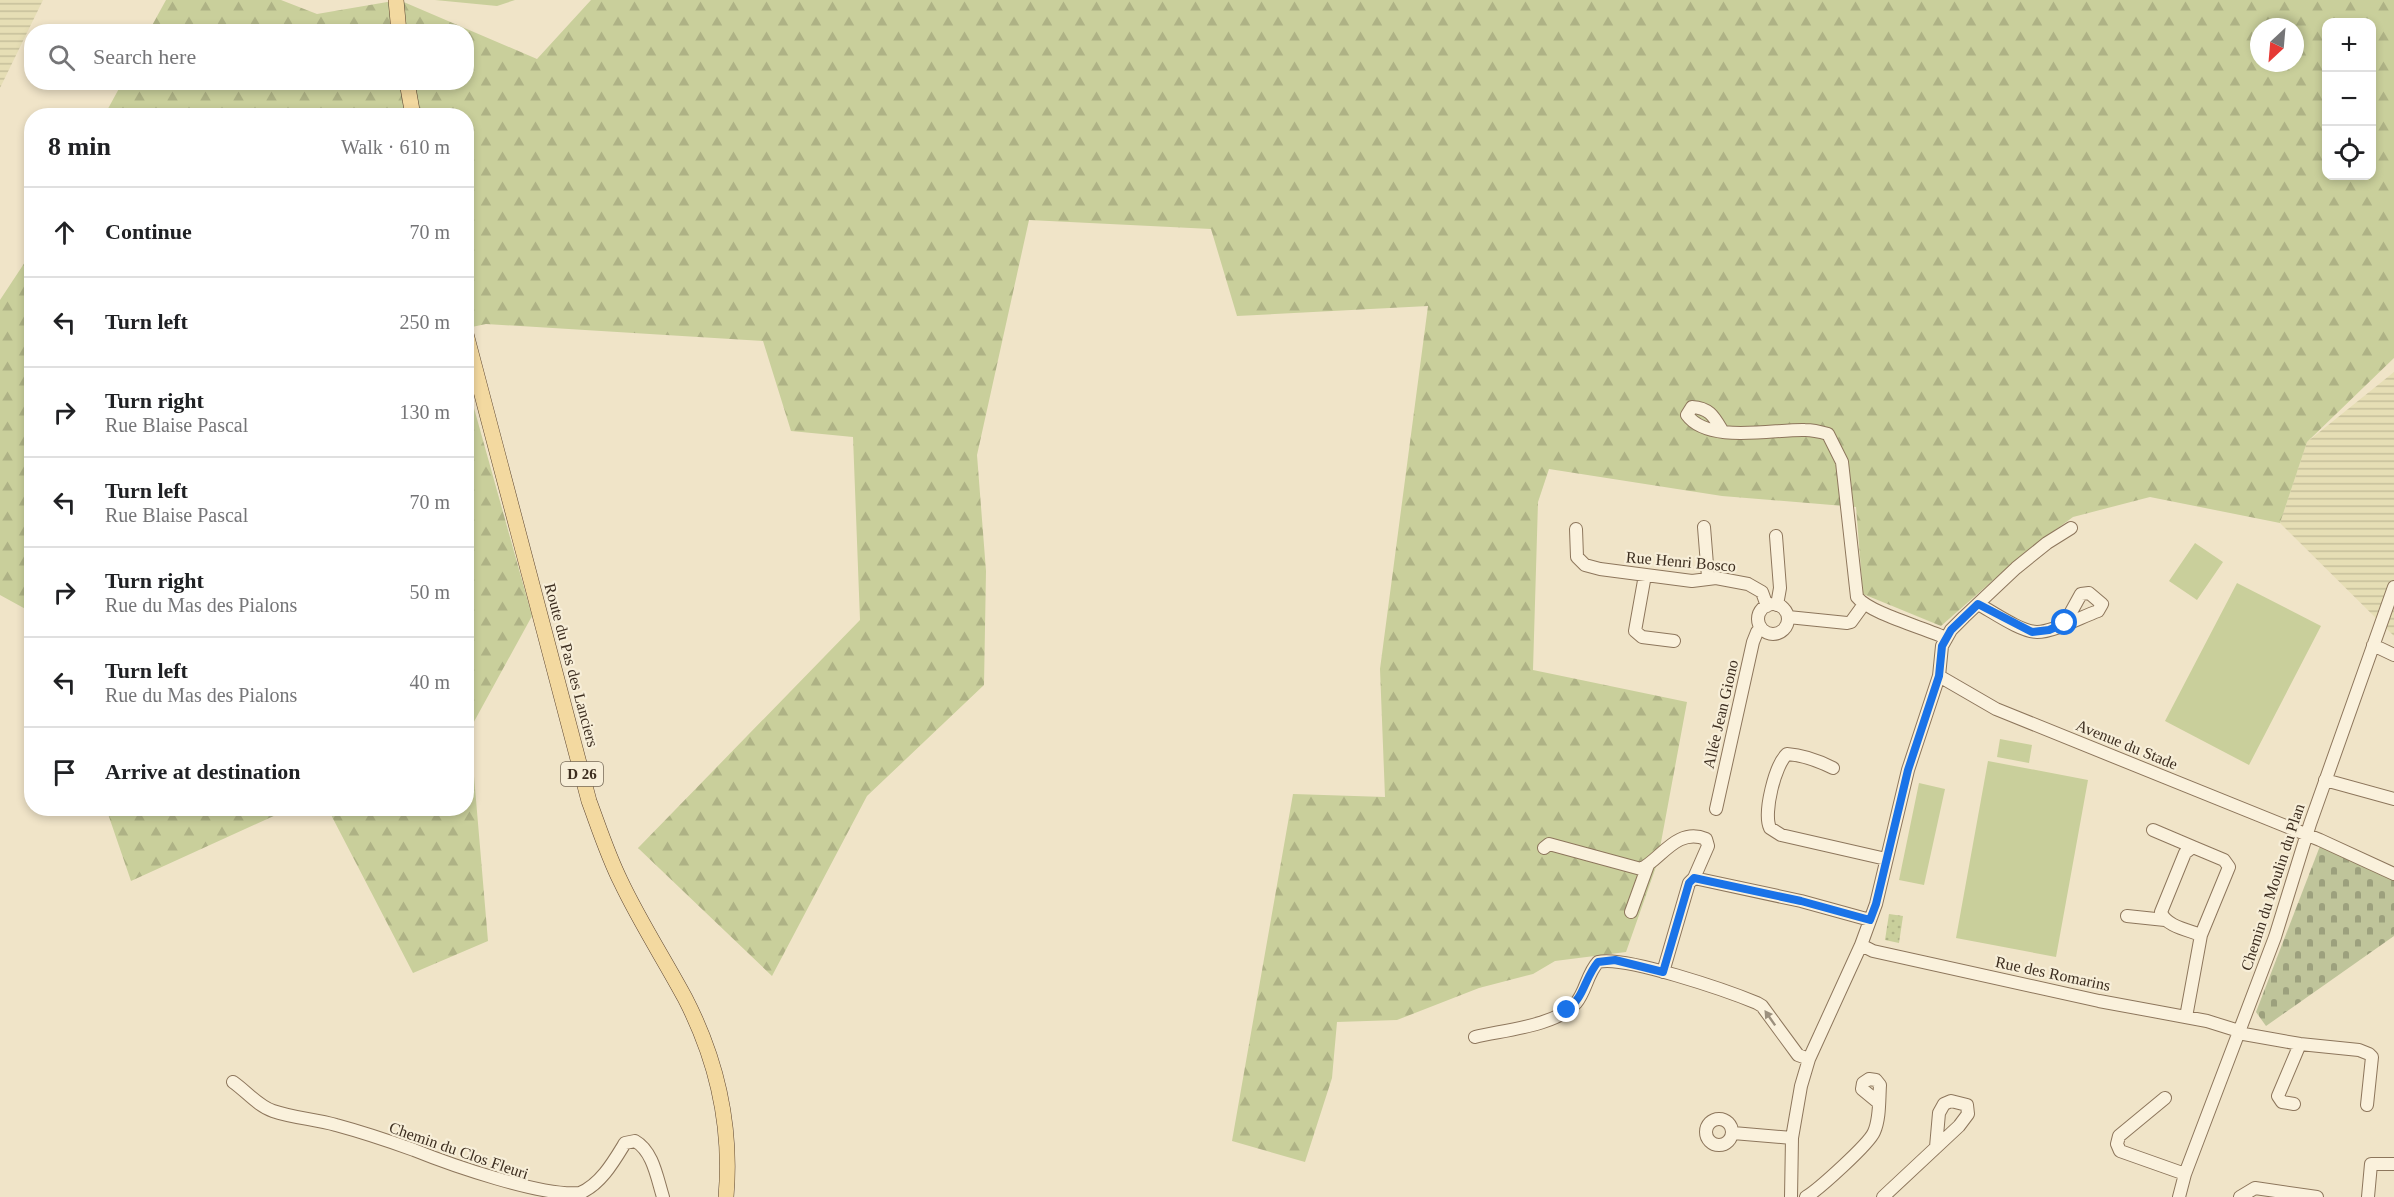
<!DOCTYPE html>
<html lang="en">
<head>
<meta charset="utf-8">
<style>
	body { margin:0; font-family:"Times New Roman",serif; background:#f2f2f2; color:#202124 }
	.controls { position:absolute; right:18px; top:18px; display:grid; overflow:hidden; border-radius:12px; box-shadow:0 3px 9px #0003 }
	.controls button { width:54px; height:54px; display:grid; place-items:center; padding:0; border:0; border-bottom:2px solid #e0e0e0; background:#fff; color:#202124; font:30px sans-serif }
	.compass { position:absolute; left:2250px; top:18px; width:54px; height:54px; border-radius:50%; background:#fff; box-shadow:0 3px 9px #0003; rotate:206deg }
	.stop { position:absolute; width:18px; height:18px; margin:-14px; border:4px solid #1a73e8; border-radius:50%; background:#fff }
	.stop.end { background:#1a73e8; border-color:#fff; box-shadow:0 2px 6px #0008 }
	.list { margin:0; padding:0; list-style:none }
	h2 { display:flex; justify-content:space-between; align-items:center; height:78px; margin:0; padding:0 24px; font-size:26px }
	h2 small { font-size:20px; font-weight:400; color:#757577 }
	.list li { display:grid; grid-template-columns:39px 1fr auto; gap:18px; align-items:center; box-sizing:border-box; height:90px; padding:0 24px; border-top:2px solid #e0e0e0 }
	.list b { display:block; font-size:22px; white-space:nowrap }
	.list p { margin:0; font-size:20px; white-space:nowrap; color:#757577 }
	.list em { font-size:20px; font-style:normal; color:#757577 }
	.icon { flex:none; width:33px; height:33px; fill:none; stroke:currentColor; stroke-width:2; stroke-linecap:round; stroke-linejoin:round }
	.map { position:relative; flex:none; width:2394px; height:1197px; overflow:hidden }
	.search { position:absolute; background:#fff; box-shadow:0 3px 9px #0003; left:24px; top:24px; width:450px; height:66px; display:flex; align-items:center; gap:15px; box-sizing:border-box; padding:0 21px; border-radius:24px; color:#757577; font-size:22px }
	.panel { position:absolute; background:#fff; box-shadow:0 3px 9px #0003; left:24px; top:108px; width:450px; height:708px; border-radius:24px }
	.map>svg:first-child { display:block }
	.farmland { fill:url(#farmland-rules) }
	.grass { fill:#c9cf9b }
	.forest { fill:url(#forest-firs); fill-rule:evenodd }
	.cemetery { fill:url(#cemetery-stones) }
	.park { fill:url(#park-dots) }
	.lines { fill:none; stroke-linecap:round; stroke-linejoin:round }
	.minor-casing { stroke:#8d765c; stroke-width:14 }
	.major-casing { stroke:#5b4430; stroke-width:16 }
	.minor { stroke:#faf1dc; stroke-width:12 }
	.major { stroke:#f3d9a0; stroke-width:15 }
	.oneway { fill:#9c907e }
	.route { stroke:#1a73e8; stroke-width:8 }
	.labels { text-anchor:middle; stroke-width:4.5; stroke-linejoin:round; paint-order:stroke }
	.shield { fill:#f7eed8; stroke:#756857; stroke-width:1.5 }
	.shield-label { font-size:15px; font-weight:bold; fill:#3d2e20 }
	.street-label { font-size:16px; fill:#3d2e20; stroke:#f7eed8 }
</style>
</head>
<body>
<div class="map">
<svg width="2394" height="1197" viewBox="0 0 2394 1197">
	<defs>
		<pattern id="farmland-rules" width="6" height="5" patternUnits="userSpaceOnUse" patternTransform="scale(1.5)"><rect width="6" height="5" fill="#e6deb5"/><path d="M0 2.5h6" fill="none" stroke="#c6bf9b"/></pattern>
		<pattern id="forest-firs" width="22" height="20" patternUnits="userSpaceOnUse" patternTransform="scale(1.5)"><rect width="22" height="20" fill="#c9cf9b"/><path d="M5 1l3.5 6h-7zM16 11l3.5 6h-7z" fill="#aeb285"/></pattern>
		<pattern id="cemetery-stones" width="16" height="16" patternUnits="userSpaceOnUse" patternTransform="scale(1.5)"><rect width="16" height="16" fill="#bfc49a"/><path d="M2 7V4a2 2 0 0 1 4 0v3zM10 15v-3a2 2 0 0 1 4 0v3z" fill="#9ca07d"/></pattern>
		<pattern id="park-dots" width="8" height="8" patternUnits="userSpaceOnUse" patternTransform="scale(1.5)"><rect width="8" height="8" fill="#c9cf9b"/><path d="M2 2h.1M6 6h.1" fill="none" stroke="#aeb285" stroke-width="1.8" stroke-linecap="round"/></pattern>
	</defs>
	<rect width="100%" height="100%" fill="#f0e4c8"/>
	<path class="farmland" d="M0 0H43L0 88Z
		M2394 372V636L2280 523 2307 442Z"/>
	<path class="grass" d="M435 0H515L497 6Z
		M2195 543 2223 562 2197 600 2169 581Z
		M2237 583 2321 626 2249 765 2165 721Z
		M2000 739 2032 745 2029 763 1997 757Z
		M1988 761 2088 780 2056 957 1956 938Z
		M1919 783 1945 789 1924 885 1899 880Z"/>
	<path class="forest" d="M166 0H281L317 14 399 0 537 59 591 0H2394V358L2307 442 2280 523 2150 497 2073 517 2024 553 1941 626 1863 594 1856 507 1722 496 1549 469 1538 502 1533 670 1687 702 1657 864 1626 952 1555 961 1533 974 1479 988 1397 1020 1337 1022 1332 1078 1305 1162 1232 1141 1293 794 1385 797 1380 669 1428 306 1237 316 1211 229 1029 220 977 455 986 571 984 685 867 796 772 976 638 848 860 620 853 437 791 431 763 341 486 324 467 328 466 116H104L122 83 466 82V32L149 31ZM2326 22H2372V176H2326ZM2259 27H2295V63H2259Z
		M31 253V612L0 595V300Z
		M467 383 532 616 470 729 488 941 413 973 328 809 466 808Z
		M106 808H289V809L131 881Z"/>
	<path class="cemetery" d="M2320 846 2394 879V936L2266 1026 2256 1012Z"/>
	<path class="park" d="M1889 914 1903 916 1899 943 1885 940Z"/>
	<g class="lines">
		<g class="minor-casing">
			<path id="minor" d="M1723 432C1714 417 1710 408 1692 407L1687 415C1708 444 1773 429 1805 430 1813 430 1821 432 1828 434L1842 462 1857 597C1869 613 1925 628 1946 638
				M1704 527 1708 577
				M1576 529 1577 557 1585 565 1600 569 1692 581 1716 578 1748 584 1762 592 1767 606
				M1776 536 1780 588 1777 605
				M1645 575 1635 631 1642 637 1674 641
				M1978 604C1993 612 2021 632 2037 632 2054 632 2081 617 2098 611L2102 604 2089 593 2081 594 2065 623
				M1758 619a15 15 0 1 1 30 0a15 15 0 1 1-30 0Z
				M1788 617 1847 623 1851 622 1864 604
				M2373 645 2394 655
				M1939 676 1996 709 2320 840 2394 874
				M1833 768C1819 761 1804 755 1787 754 1775 765 1763 813 1770 828L1781 835 1886 859
				M2325 780 2394 799
				M1716 809 1753 642 1757 632 1761 628
				M2153 830 2193 847
				M1544 848 1549 844 1641 869C1661 859 1677 827 1706 839L1708 846 1694 878
				M1631 912 1648 865
				M2127 916 2165 920
				M1861 945 1873 951 2099 1001 2207 1021 2239 1031
				M1663 972 1689 883 1694 878 1801 901 1870 920
				M2186 1017 2201 935 2229 867 2224 860 2193 847 2185 853 2161 912C2165 926 2188 930 2201 935
				M2238 1033 2300 1044 2359 1050 2369 1054 2372 1057 2367 1105
				M1475 1037C1504 1030 1556 1026 1576 1003 1586 991 1587 974 1598 962 1624 955 1728 991 1757 1003L1762 1006 1798 1055 1809 1059
				M233 1082C246 1091 258 1106 273 1111 293 1118 316 1119 336 1125 362 1132 389 1141 414 1150 451 1165 543 1197 580 1193 601 1184 614 1161 625 1143L635 1141C653 1151 657 1178 663 1197
				M2165 1098 2119 1136 2117 1144 2120 1151 2185 1174
				M2294 1104 2282 1102 2278 1096 2300 1044
				M1706 1132a13 13 0 1 1 26 0a13 13 0 1 1-26 0Z
				M1733 1133 1792 1138
				M1791 1197 1792 1138 1801 1086 1809 1059 1861 945 1876 904 1908 770 1939 676 1942 646 1951 630 1964 617 2016 568 2047 543 2071 528
				M1806 1197C1818 1190 1869 1144 1874 1132 1880 1119 1879 1100 1880 1085L1876 1080 1869 1079 1863 1083 1862 1089 1879 1103
				M1883 1197 1959 1126 1968 1114 1967 1105 1951 1101 1944 1104 1939 1113 1936 1147
				M2179 1197 2185 1174 2275 937 2310 824 2394 587
				M2240 1197 2255 1188 2317 1197
				M2368 1197 2371 1164H2394"/>
		</g>
		<g class="major-casing">
			<path id="major" d="M396 0 399 32
				M407 82 413 116
				M466 334 589 801C599 828 608 856 621 882 640 922 664 959 685 998 717 1060 732 1128 726 1197"/>
		</g>
		<use href="#minor" class="minor"/>
		<use href="#major" class="major"/>
	</g>
	<defs><path id="oneway-solid" d="M-6-.8H1V-3.2L6.5 0L1 3.2V.8H-6Z" transform="scale(1.5)"/></defs>
	<use class="oneway" href="#oneway-solid" transform="translate(1770 1018) rotate(-125)"/>
	<g class="lines">
		<path class="route" d="M1567 1010C1584 998 1585 977 1598 962L1615 960 1663 972 1689 883 1694 878 1801 901 1870 920 1876 904 1908 770 1939 676 1942 646 1951 630 1978 604 2032 632 2049 630 2065 623"/>
	</g>
	<g class="labels">
		<rect class="shield" x="561" y="762" width="42" height="24" rx="4.5"/>
		<g class="shield-label">
			<text x="582" y="779">D 26</text>
		</g>
		<g class="street-label">
			<text transform="translate(1681 561) rotate(5)" y="6">Rue Henri Bosco</text>
			<text transform="translate(572 665) rotate(75)" y="6">Route du Pas des Lanciers</text>
			<text transform="translate(1720 714) rotate(-77)" y="6">Allée Jean Giono</text>
			<text transform="translate(2127 744) rotate(22)" y="6">Avenue du Stade</text>
			<text transform="translate(2272 887) rotate(-72)" y="6">Chemin du Moulin du Plan</text>
			<text transform="translate(2053 973) rotate(12)" y="6">Rue des Romarins</text>
			<text transform="translate(459 1150) rotate(19)" y="6">Chemin du Clos Fleuri</text>
		</g>
	</g>
</svg>
<div class="controls">
<button>+</button>
<button>−</button>
<button><svg class="icon" aria-label="locate" viewBox="0 0 24 24"><circle cx="12" cy="12" r="6"/><path d="M12 2v4M12 18v4M2 12h4M18 12h4"/></svg></button>
</div>
<svg class="compass" viewBox="-18 -18 36 36"><path d="M0-13l5 13h-10z" fill="#e53935"/><path d="M0 13l5-13h-10z" fill="#757577"/></svg>
<div class="stop" style="left:2065px;top:623px"></div>
<div class="stop end" style="left:1567px;top:1010px"></div>
<div class="search"><svg class="icon" aria-label="search" viewBox="0 0 24 24"><circle cx="10" cy="10" r="6"/><path d="M15 15l6 6"/></svg>Search here</div>
<section class="panel">
<h2>8 min<small>Walk · 610 m</small></h2>
<ul class="list">
<li><svg class="icon" aria-label="ahead" viewBox="0 0 24 24"><path d="M12 20V5M6 11l6-6 6 6"/></svg><div><b>Continue</b></div><em>70 m</em></li>
<li><svg class="icon" aria-label="left" viewBox="0 0 24 24"><path d="M17 20v-9H6M10 6l-5 5 5 5"/></svg><div><b>Turn left</b></div><em>250 m</em></li>
<li><svg class="icon" aria-label="right" viewBox="0 0 24 24"><path d="M7 20v-9h11M14 6l5 5-5 5"/></svg><div><b>Turn right</b><p>Rue Blaise Pascal</p></div><em>130 m</em></li>
<li><svg class="icon" aria-label="left" viewBox="0 0 24 24"><path d="M17 20v-9H6M10 6l-5 5 5 5"/></svg><div><b>Turn left</b><p>Rue Blaise Pascal</p></div><em>70 m</em></li>
<li><svg class="icon" aria-label="right" viewBox="0 0 24 24"><path d="M7 20v-9h11M14 6l5 5-5 5"/></svg><div><b>Turn right</b><p>Rue du Mas des Pialons</p></div><em>50 m</em></li>
<li><svg class="icon" aria-label="left" viewBox="0 0 24 24"><path d="M17 20v-9H6M10 6l-5 5 5 5"/></svg><div><b>Turn left</b><p>Rue du Mas des Pialons</p></div><em>40 m</em></li>
<li><svg class="icon" aria-label="arrive" viewBox="0 0 24 24"><path d="M6 21V4h12l-3 4 3 4H6"/></svg><div><b>Arrive at destination</b></div></li>
</ul>
</section>
</div>
</body>
</html>
